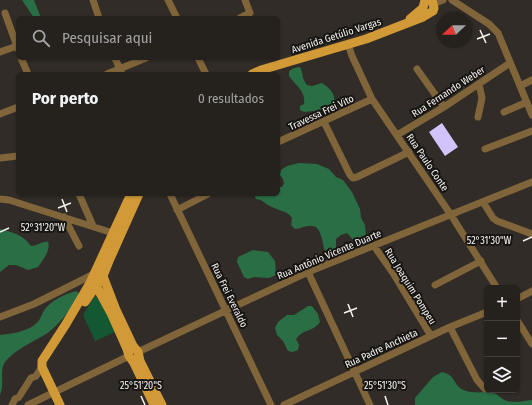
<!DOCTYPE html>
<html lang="pt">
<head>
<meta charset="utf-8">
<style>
	body { margin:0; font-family:"Fira Sans Condensed",sans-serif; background:#312e2a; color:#f1f3f6 }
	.controls { position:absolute; right:12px; bottom:12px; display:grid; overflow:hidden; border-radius:6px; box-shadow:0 1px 3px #0004 }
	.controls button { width:36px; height:36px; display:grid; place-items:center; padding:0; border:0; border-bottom:1px solid #423e3b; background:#25211d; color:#f1f3f6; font:20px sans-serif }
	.compass { position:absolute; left:436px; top:12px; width:36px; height:36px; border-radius:50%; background:#25211d; box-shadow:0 1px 3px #0004; rotate:248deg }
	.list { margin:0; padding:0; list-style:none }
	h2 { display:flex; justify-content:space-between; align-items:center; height:52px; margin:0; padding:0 16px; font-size:17px }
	h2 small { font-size:13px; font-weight:400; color:#a3a3a4 }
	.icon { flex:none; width:22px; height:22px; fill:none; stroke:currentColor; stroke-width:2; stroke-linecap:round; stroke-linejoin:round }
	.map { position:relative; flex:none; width:532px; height:405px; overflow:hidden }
	.search { position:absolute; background:#25211d; box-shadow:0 1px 3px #0004; left:16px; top:16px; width:264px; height:44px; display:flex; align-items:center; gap:10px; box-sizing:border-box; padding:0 14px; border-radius:6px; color:#a3a3a4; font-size:15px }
	.panel { position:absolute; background:#25211d; box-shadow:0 1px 3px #0004; left:16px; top:72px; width:264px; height:124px; border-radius:6px }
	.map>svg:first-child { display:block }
	.green { fill:#145733 }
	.forest { fill:#2a6e46 }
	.building { fill:#d2c4fa }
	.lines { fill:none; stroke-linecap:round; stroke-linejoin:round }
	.minor { stroke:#80653a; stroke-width:7 }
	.major { stroke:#d29a36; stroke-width:9 }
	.ticks { fill:none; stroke:#f6f3ef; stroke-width:1.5 }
	.labels { text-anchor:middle; stroke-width:4; stroke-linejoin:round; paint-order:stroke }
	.street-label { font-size:10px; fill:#f6f3ef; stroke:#171513 }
	.ticks-label { font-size:10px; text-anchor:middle; fill:#f6f3ef; stroke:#171513; stroke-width:4; stroke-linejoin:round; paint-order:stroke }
</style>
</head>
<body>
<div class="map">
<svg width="532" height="405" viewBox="0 0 532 405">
	<rect width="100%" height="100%" fill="#312c27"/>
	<path class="green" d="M96 296 108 316 115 332 95 341 83 315 94 297Z"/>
	<path class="forest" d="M22 0H34L41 18H34Z
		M300 67C304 75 301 78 307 85L312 86 322 83C331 89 336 94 334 106L322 110 304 112 300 110V106L304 104C306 91 296 86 289 76V71L294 68Z
		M299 163 317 164 329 169 336 177 343 180 352 192 360 209 361 218 365 225 366 237 361 242 354 241 347 233 341 235 336 239V249L330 251H325C322 244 322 226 312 226 307 225 300 229 295 229L291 225 292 218C287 210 278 211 270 206 263 203 264 200 256 199L254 194H278V187H282L284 183 283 179 280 175 281 170 287 166Z
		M0 229C14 233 22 234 31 246 38 246 42 241 48 242 51 250 43 260 38 267L28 270 16 265H9L0 272Z
		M253 250 268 252 275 261 276 275 269 278 254 277 248 279 244 277 237 262 238 257Z
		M77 291 79 294C74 307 58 326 46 334 33 342 14 350 5 362 0 370 3 377 2 386 2 389 1 392 0 395V335C10 334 24 332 33 326 42 320 40 316 45 309 52 300 66 293 77 291Z
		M308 306H312L318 314 320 322C313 332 303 329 296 339L299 345 298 350 293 352 288 351 283 341 277 335 275 328 278 322 287 315H294Z
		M442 372C456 376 452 381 460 388 469 395 483 391 494 393 499 395 502 400 507 401 515 403 524 401 532 400V405H415V398L433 377Z"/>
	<path class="building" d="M442 123 458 147 445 156 429 132Z"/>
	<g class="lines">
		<path class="minor" d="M93 0 99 18
			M168 0 177 18
			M452 0 489 24 498 33 532 115
			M433 4 443 0
			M5 13 18 49
			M240 18 250 13 245 0
			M348 44 352 56 372 99 451 215 497 288
			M0 52 17 46
			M21 58 28 74
			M115 58 122 74
			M198 58 206 74
			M417 69 444 107
			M107 74 146 58
			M520 86 532 80
			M504 112 527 102
			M0 114 18 107
			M478 117 482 98 479 84
			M324 122 350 175 353 178 357 177 409 152
			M397 135 444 107 510 63
			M278 142 372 99
			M485 149 532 131
			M0 158 18 156
			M79 194 93 226
			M170 194 271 405
			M0 199 9 200 116 234
			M483 202 493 218 497 221 532 234
			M177 210 208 194
			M64 217 79 246
			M374 246 393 273 431 336
			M308 272 370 405
			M435 285 481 261
			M517 299 532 291
			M0 317 34 304 94 274
			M517 320 532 344
			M450 327 477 380 485 389
			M138 352 308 272 532 182
			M12 405 15 399 19 397 31 378 36 376 42 367
			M28 405 129 356
			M284 405 450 327 487 312"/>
		<path class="major" d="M410 19 423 8 425 0
			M252 74 261 70 366 39 423 17 433 11 434 8 432 0
			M94 274H100L103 276 116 310 133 346 138 352 140 361 162 405
			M94 282 111 313 127 349 129 356 134 363 154 405
			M85 302 103 276 109 261 139 194
			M60 405 42 367V361L66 324 90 283 131 194"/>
	</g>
	<path class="ticks" d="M480 30 486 43M477 39 490 34M62 199 67 212M58 208 71 203M0 232 9 228M523 241 532 237M348 304 353 317M344 313 357 308M141 396 145 405M385 396 388 405"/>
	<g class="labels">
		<g class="street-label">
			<text transform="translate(336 35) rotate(-18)" y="4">Avenida Getúlio Vargas</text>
			<text transform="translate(448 91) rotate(-33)" y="4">Rua Fernando Weber</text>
			<text transform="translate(321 112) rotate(-25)" y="4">Travessa Frei Vito</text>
			<text transform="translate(428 162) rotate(56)" y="4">Rua Paulo Conte</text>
			<text transform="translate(329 254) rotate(-23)" y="4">Rua Antônio Vicente Duarte</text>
			<text transform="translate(411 286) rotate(58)" y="4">Rua Joaquim Pompeu</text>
			<text transform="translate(230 295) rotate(64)" y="4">Rua Frei Everaldo</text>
			<text transform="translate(381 348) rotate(-25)" y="4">Rua Padre Anchieta</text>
		</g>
	</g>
	<g class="ticks-label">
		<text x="43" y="231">52°31'20"W</text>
		<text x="489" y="244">52°31'30"W</text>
		<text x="141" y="389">25°51'20"S</text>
		<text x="385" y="389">25°51'30"S</text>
	</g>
</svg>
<div class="controls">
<button>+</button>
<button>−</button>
<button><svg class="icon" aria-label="layers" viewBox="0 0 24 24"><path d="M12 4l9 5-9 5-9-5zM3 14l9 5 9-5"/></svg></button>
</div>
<svg class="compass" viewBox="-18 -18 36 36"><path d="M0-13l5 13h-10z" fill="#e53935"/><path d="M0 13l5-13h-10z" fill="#a3a3a4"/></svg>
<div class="search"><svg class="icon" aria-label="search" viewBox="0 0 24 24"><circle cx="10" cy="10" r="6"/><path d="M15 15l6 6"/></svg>Pesquisar aqui</div>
<section class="panel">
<h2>Por perto<small>0 resultados</small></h2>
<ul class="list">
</ul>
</section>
</div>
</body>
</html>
